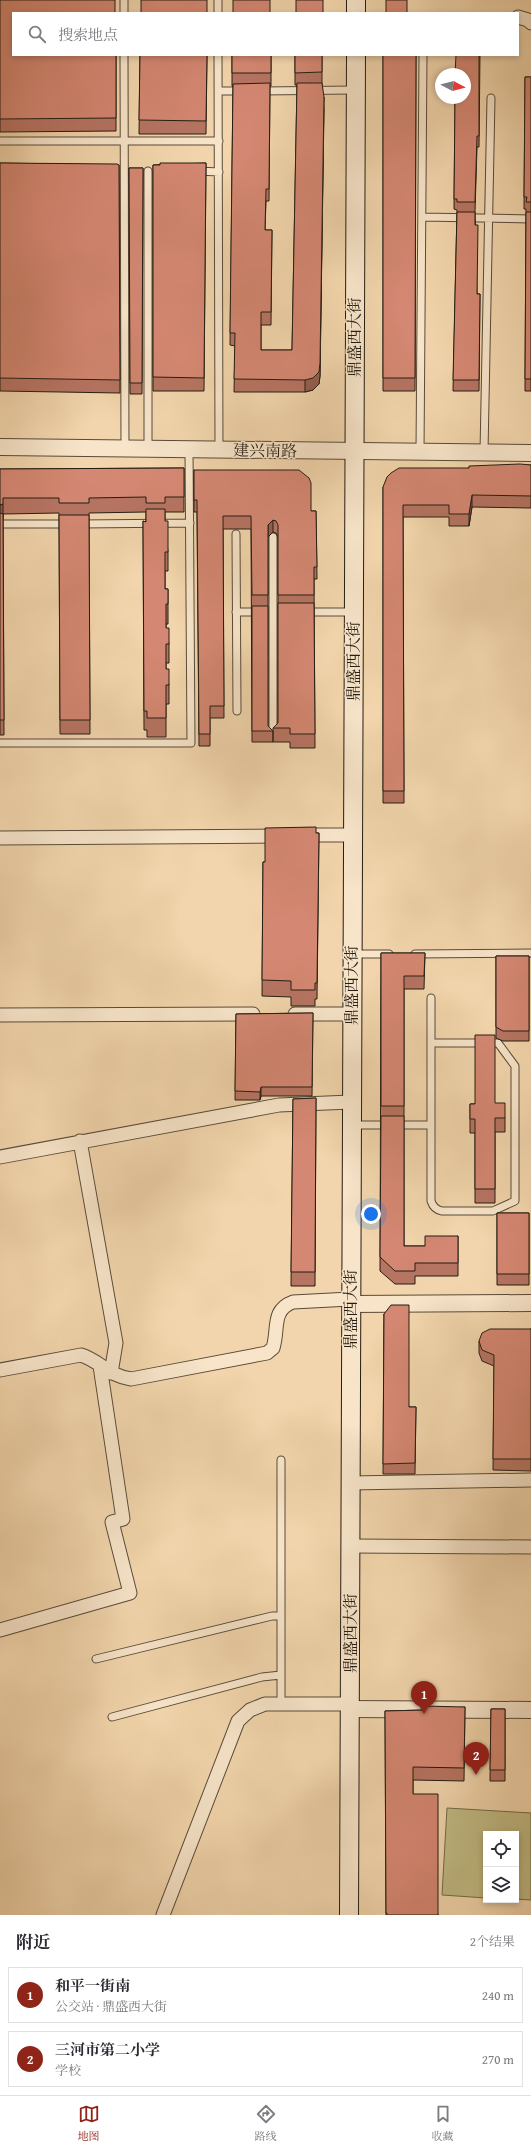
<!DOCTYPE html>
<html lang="zh">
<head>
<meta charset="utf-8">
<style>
	body { margin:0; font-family:"Gentium Book Plus","Noto Serif SC",serif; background:#f2f2f3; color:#2b2b33 }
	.controls { position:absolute; right:12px; bottom:12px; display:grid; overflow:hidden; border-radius:0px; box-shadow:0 2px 6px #0003 }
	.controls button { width:36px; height:36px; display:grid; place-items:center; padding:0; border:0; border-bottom:1px solid #e1e1e2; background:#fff; color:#2b2b33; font:20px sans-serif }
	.compass { position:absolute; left:435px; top:68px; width:36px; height:36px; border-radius:50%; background:#fff; box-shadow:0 2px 6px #0003; rotate:97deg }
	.you { position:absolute; left:371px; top:1214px; width:14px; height:14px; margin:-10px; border:3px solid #fff; border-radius:50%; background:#1a73e8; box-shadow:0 0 0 6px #1a73e833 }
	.badge { display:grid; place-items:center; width:26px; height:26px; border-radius:50%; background:#8f2418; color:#fff; font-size:13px; font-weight:700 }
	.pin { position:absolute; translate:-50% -33px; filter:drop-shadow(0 1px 2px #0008) }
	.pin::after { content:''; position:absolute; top:21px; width:14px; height:12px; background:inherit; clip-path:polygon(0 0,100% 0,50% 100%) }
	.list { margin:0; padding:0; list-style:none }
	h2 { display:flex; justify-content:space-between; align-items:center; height:52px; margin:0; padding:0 16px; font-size:17px }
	h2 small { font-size:13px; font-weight:400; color:#7c7c81 }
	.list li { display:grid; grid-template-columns:26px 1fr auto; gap:12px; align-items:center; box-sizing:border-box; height:56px; margin:0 8px 8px; padding:0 8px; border:1px solid #e1e1e2; border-radius:0px }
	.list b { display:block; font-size:15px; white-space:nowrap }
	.list p { margin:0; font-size:13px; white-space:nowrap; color:#7c7c81 }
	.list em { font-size:13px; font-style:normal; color:#7c7c81 }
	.icon { flex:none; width:22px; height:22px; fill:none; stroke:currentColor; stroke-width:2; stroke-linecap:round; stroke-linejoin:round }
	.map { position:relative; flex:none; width:531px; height:1915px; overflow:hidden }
	.search { position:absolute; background:#fff; box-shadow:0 2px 6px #0003; left:12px; right:12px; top:12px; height:44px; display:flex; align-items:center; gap:10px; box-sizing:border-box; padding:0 14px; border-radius:0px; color:#7c7c81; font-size:15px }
	.sheet { height:180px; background:#fff }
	nav { display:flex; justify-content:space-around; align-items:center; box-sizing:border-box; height:56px; border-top:1px solid #e1e1e2; background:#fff; font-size:11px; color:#7c7c81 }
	nav a { display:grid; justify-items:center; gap:2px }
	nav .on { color:#8f2418 }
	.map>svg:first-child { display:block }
	.green { fill:#c1bb84; stroke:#726c4c }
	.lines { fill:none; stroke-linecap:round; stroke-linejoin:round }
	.service-casing { stroke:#584b39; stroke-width:9 }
	.minor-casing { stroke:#584b39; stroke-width:15 }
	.tertiary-casing { stroke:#584b39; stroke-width:18 }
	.secondary-casing { stroke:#241d13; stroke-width:20 }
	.service { stroke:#f7e4c9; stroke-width:7 }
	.minor { stroke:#f7e4c9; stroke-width:13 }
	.tertiary { stroke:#f7e4c9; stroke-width:16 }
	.secondary { stroke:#f7e4c9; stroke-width:18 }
	.wall { fill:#b67462; stroke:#241d13 }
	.shaded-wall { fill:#945e50; stroke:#241d13 }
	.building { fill:#d48772; stroke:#241d13 }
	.labels { text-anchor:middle; stroke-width:3; stroke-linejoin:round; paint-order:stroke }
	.street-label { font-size:16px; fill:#241d13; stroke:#f7e4c9 }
</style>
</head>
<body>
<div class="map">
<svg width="531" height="1915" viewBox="0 0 531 1915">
	<rect width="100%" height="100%" fill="#f2d5ac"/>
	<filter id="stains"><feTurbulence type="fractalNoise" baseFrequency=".005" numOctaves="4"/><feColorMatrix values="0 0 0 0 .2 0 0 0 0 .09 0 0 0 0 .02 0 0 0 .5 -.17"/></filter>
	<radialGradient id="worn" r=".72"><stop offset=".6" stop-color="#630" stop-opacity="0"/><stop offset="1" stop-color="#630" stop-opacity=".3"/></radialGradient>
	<path class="green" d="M447 1808 531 1813V1900L516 1899V1834H486V1898L442 1895Z"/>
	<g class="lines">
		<g class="service-casing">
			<path id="service" d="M124 0V13
				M218 0V13
				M124 55 125 448
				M218 55 219 450
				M219 91H242
				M261 91 355 90
				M0 141H219
				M148 171V449
				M197 171 219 172
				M422 217 531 219
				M420 452 423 55
				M484 452 491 98
				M0 524H68
				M80 524 190 523
				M236 534 237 711
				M273 537V737
				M236 612H261
				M305 612H353
				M0 743H191L189 449
				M353 954H389
				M415 954 531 953
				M431 998V1201C433 1207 436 1210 442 1211H493L515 1201V1066L498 1043H431
				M351 1125H431
				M281 1460V1704
				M96 1659 272 1616H281
				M112 1717 262 1677 281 1675"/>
		</g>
		<g class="minor-casing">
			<path id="minor" d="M518 17 528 20 531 23
				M302 835H352
				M0 838 282 836
				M295 1014H351
				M0 1015 253 1014
				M80 1141 116 1343 111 1373
				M0 1157 279 1105 351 1102
				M0 1370 81 1355C100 1361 109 1376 131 1379L267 1353 273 1348C279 1329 271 1310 293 1302L350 1299
				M350 1483 531 1480
				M350 1546 531 1547
				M0 1630 130 1593 112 1522 123 1519 100 1366
				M163 1915 238 1721 250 1710 265 1704H349"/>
		</g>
		<g class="tertiary-casing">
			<path id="tertiary" d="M0 447 531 453
				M350 1304 531 1303
				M349 1709 531 1710"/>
		</g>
		<g class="secondary-casing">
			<path id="secondary" d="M356 13V0
				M349 1915 356 55"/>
		</g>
		<use href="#service" class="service"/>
		<use href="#minor" class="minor"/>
		<use href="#tertiary" class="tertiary"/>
		<use href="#secondary" class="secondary"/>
	</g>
	<path class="wall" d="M0 0 116 55V131L0 132Z
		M140 55H207L206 134H139Z
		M232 55H271V86H270L269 201H266L265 230H272L271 325H261V350H292L297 85H295V55H322V84L324 109 320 376 319 384 313 390 305 392H234L235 346 230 345 233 86H232Z
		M383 55H416L415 391H383Z
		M480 55 479 147H477L475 212 477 294H480L479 391H453L457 210 454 209 455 98Z
		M525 77H531V391H525L526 212V209H524Z
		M0 163 119 165 120 393 0 391Z
		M206 163 204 391H153V165Z
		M129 168H143L142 394H130Z
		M531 465V508L472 507 469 526H449V517H403L404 803H383V487L469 468Z
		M184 468V512H165V521L168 552V571H165V589H168V624H166V628L169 644V663H166V669L169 685V704H166V737H147V730H144L143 521 146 522V512L89 513 90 734H60L59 513 3 514 4 735H0V469Z
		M194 470 311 511H316L317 579H314L315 748H290V742H273V728L278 723V537L276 533 273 532 268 537V726L273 731V742H252L251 529H223L224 718H210V746H199L197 512H194Z
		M316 833H319L317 999H315V1006H291V997L262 996 263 862H265Z
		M381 953H425L424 989H404V1246H425L458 1236V1276H415V1284H395L380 1271Z
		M496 956H529V1041H503L496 1038Z
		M313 1013 312 1096H261L260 1100H235L236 1014Z
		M316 1098 315 1286H291L293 1099Z
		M495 1103 505 1118V1132H495V1203H475V1133H470V1104Z
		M497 1213H529V1285H497Z
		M384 1314 409 1407H416L415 1474H383Z
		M531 1329V1471L493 1470 494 1366 482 1361 479 1353V1341Z
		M465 1707 464 1781 413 1780V1794L438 1915H386L385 1711 424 1710Z
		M491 1709H505V1781H490Z"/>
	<path class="shaded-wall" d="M324 97 320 376 319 384 313 390 305 392V380Z
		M472 495V507L469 526V514Z
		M3 504V519L0 520V505Z
		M273 520V532L268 537V525Z
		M261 1087V1096L260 1100V1092Z"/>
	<path class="building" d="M0 0H115V13H13V55H116V118L0 119Z
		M141 0H207V13H141Z
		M233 0H270V13H233Z
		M296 0H323V13H296Z
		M386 0H407V13H416H386Z
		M140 55H207L206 121 139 120Z
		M232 55H271V73H232Z
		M295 55H322V72L295 73Z
		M383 55H416L415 378H383Z
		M456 55H479V136H477L475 202H457V199H454L455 98H465V74H455Z
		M525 77H531V202H526L527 197H524Z
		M270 83 269 189H266L265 230H272L271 312H261V350H292L297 83H322L324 97 320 363 319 372 313 378 305 380 234 379 235 333H230L233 84Z
		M0 163 117 164 119 165 120 380 0 378Z
		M160 163H206L204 378 153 377V165H160Z
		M129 168H143L142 383H130Z
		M457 212H475V225H478L477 294H480L479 380H453Z
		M526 212H531V379H525Z
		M520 464 531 465V496L472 495 469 514H449V505H403L404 791H383V487L387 477 391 473 399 468H469V466Z
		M184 468V497H165V503H146V497L89 498V503H59V498H3V504L0 505V469Z
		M194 470H299L309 478 311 483V511H316L317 567H314V595H278V525L276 521 273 520 268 525V595H252L251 516H223L224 706H210V734H199L197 500H194Z
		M146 509H165V521H168V552H165V589H168V604H166V628H169V644H166V669H169V685H166V718H147V711H144L143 521 146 522Z
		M0 513 3 514 4 720H0Z
		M59 515H89L90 720H60Z
		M278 603H314L315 734H290V728H273L278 723Z
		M252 606H268V726L273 731H252Z
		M316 827V833H319L317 983H315V990H291V981L262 980 263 862H265V828Z
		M381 953H425L424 976H404V1106H381Z
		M496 956H529V1031H503L496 1027Z
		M313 1013 312 1087H261L260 1092 235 1091 236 1014Z
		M475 1035H495V1103H505V1118H495V1189H475V1119H470V1104H475Z
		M316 1098 315 1272H291L293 1099Z
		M381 1116H404V1246H425V1236H458V1263H415V1271H395L380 1257Z
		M497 1213H529V1274H497Z
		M391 1305H409V1407H416L415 1463 383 1464 384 1314Z
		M490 1329H531V1459H493L494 1355 482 1350 479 1341 482 1333Z
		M424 1706 465 1707 464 1768 413 1767V1794H438V1915H387V1913H386L385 1711 424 1710Z
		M491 1709H505V1770H490Z"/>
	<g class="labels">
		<g class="street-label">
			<text transform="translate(354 337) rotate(-90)" y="6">鼎盛西大街</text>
			<text transform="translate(265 450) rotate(1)" y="6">建兴南路</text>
			<text transform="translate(353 661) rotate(-90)" y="6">鼎盛西大街</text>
			<text transform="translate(351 985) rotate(-90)" y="6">鼎盛西大街</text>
			<text transform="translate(350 1309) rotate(-90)" y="6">鼎盛西大街</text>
			<text transform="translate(350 1633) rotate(-90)" y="6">鼎盛西大街</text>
		</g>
	</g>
	<rect width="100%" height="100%" filter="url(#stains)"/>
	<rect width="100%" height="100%" fill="url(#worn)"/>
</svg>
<div class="controls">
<button><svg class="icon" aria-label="locate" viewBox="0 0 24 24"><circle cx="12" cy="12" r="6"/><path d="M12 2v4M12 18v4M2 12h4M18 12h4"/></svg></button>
<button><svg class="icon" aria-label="layers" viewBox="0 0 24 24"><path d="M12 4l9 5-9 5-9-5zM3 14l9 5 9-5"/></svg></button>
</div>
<svg class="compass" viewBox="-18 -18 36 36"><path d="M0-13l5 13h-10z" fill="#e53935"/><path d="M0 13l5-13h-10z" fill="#7c7c81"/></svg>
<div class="you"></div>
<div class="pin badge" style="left:424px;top:1714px">1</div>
<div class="pin badge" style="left:476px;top:1775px">2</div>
<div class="search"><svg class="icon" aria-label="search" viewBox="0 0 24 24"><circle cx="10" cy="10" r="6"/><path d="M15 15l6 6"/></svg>搜索地点</div>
</div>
<section class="sheet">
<h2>附近<small>2个结果</small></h2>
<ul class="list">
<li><span class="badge">1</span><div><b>和平一街南</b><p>公交站 · 鼎盛西大街</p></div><em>240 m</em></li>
<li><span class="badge">2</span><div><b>三河市第二小学</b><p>学校</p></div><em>270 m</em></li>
</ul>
</section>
<nav>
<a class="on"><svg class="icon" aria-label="map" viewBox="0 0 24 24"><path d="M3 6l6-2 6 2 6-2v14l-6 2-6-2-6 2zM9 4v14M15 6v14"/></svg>地图</a>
<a><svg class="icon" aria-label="directions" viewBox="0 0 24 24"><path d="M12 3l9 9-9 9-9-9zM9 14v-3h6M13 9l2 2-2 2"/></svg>路线</a>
<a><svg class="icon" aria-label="saved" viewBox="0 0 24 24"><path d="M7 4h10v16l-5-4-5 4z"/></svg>收藏</a>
</nav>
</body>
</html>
